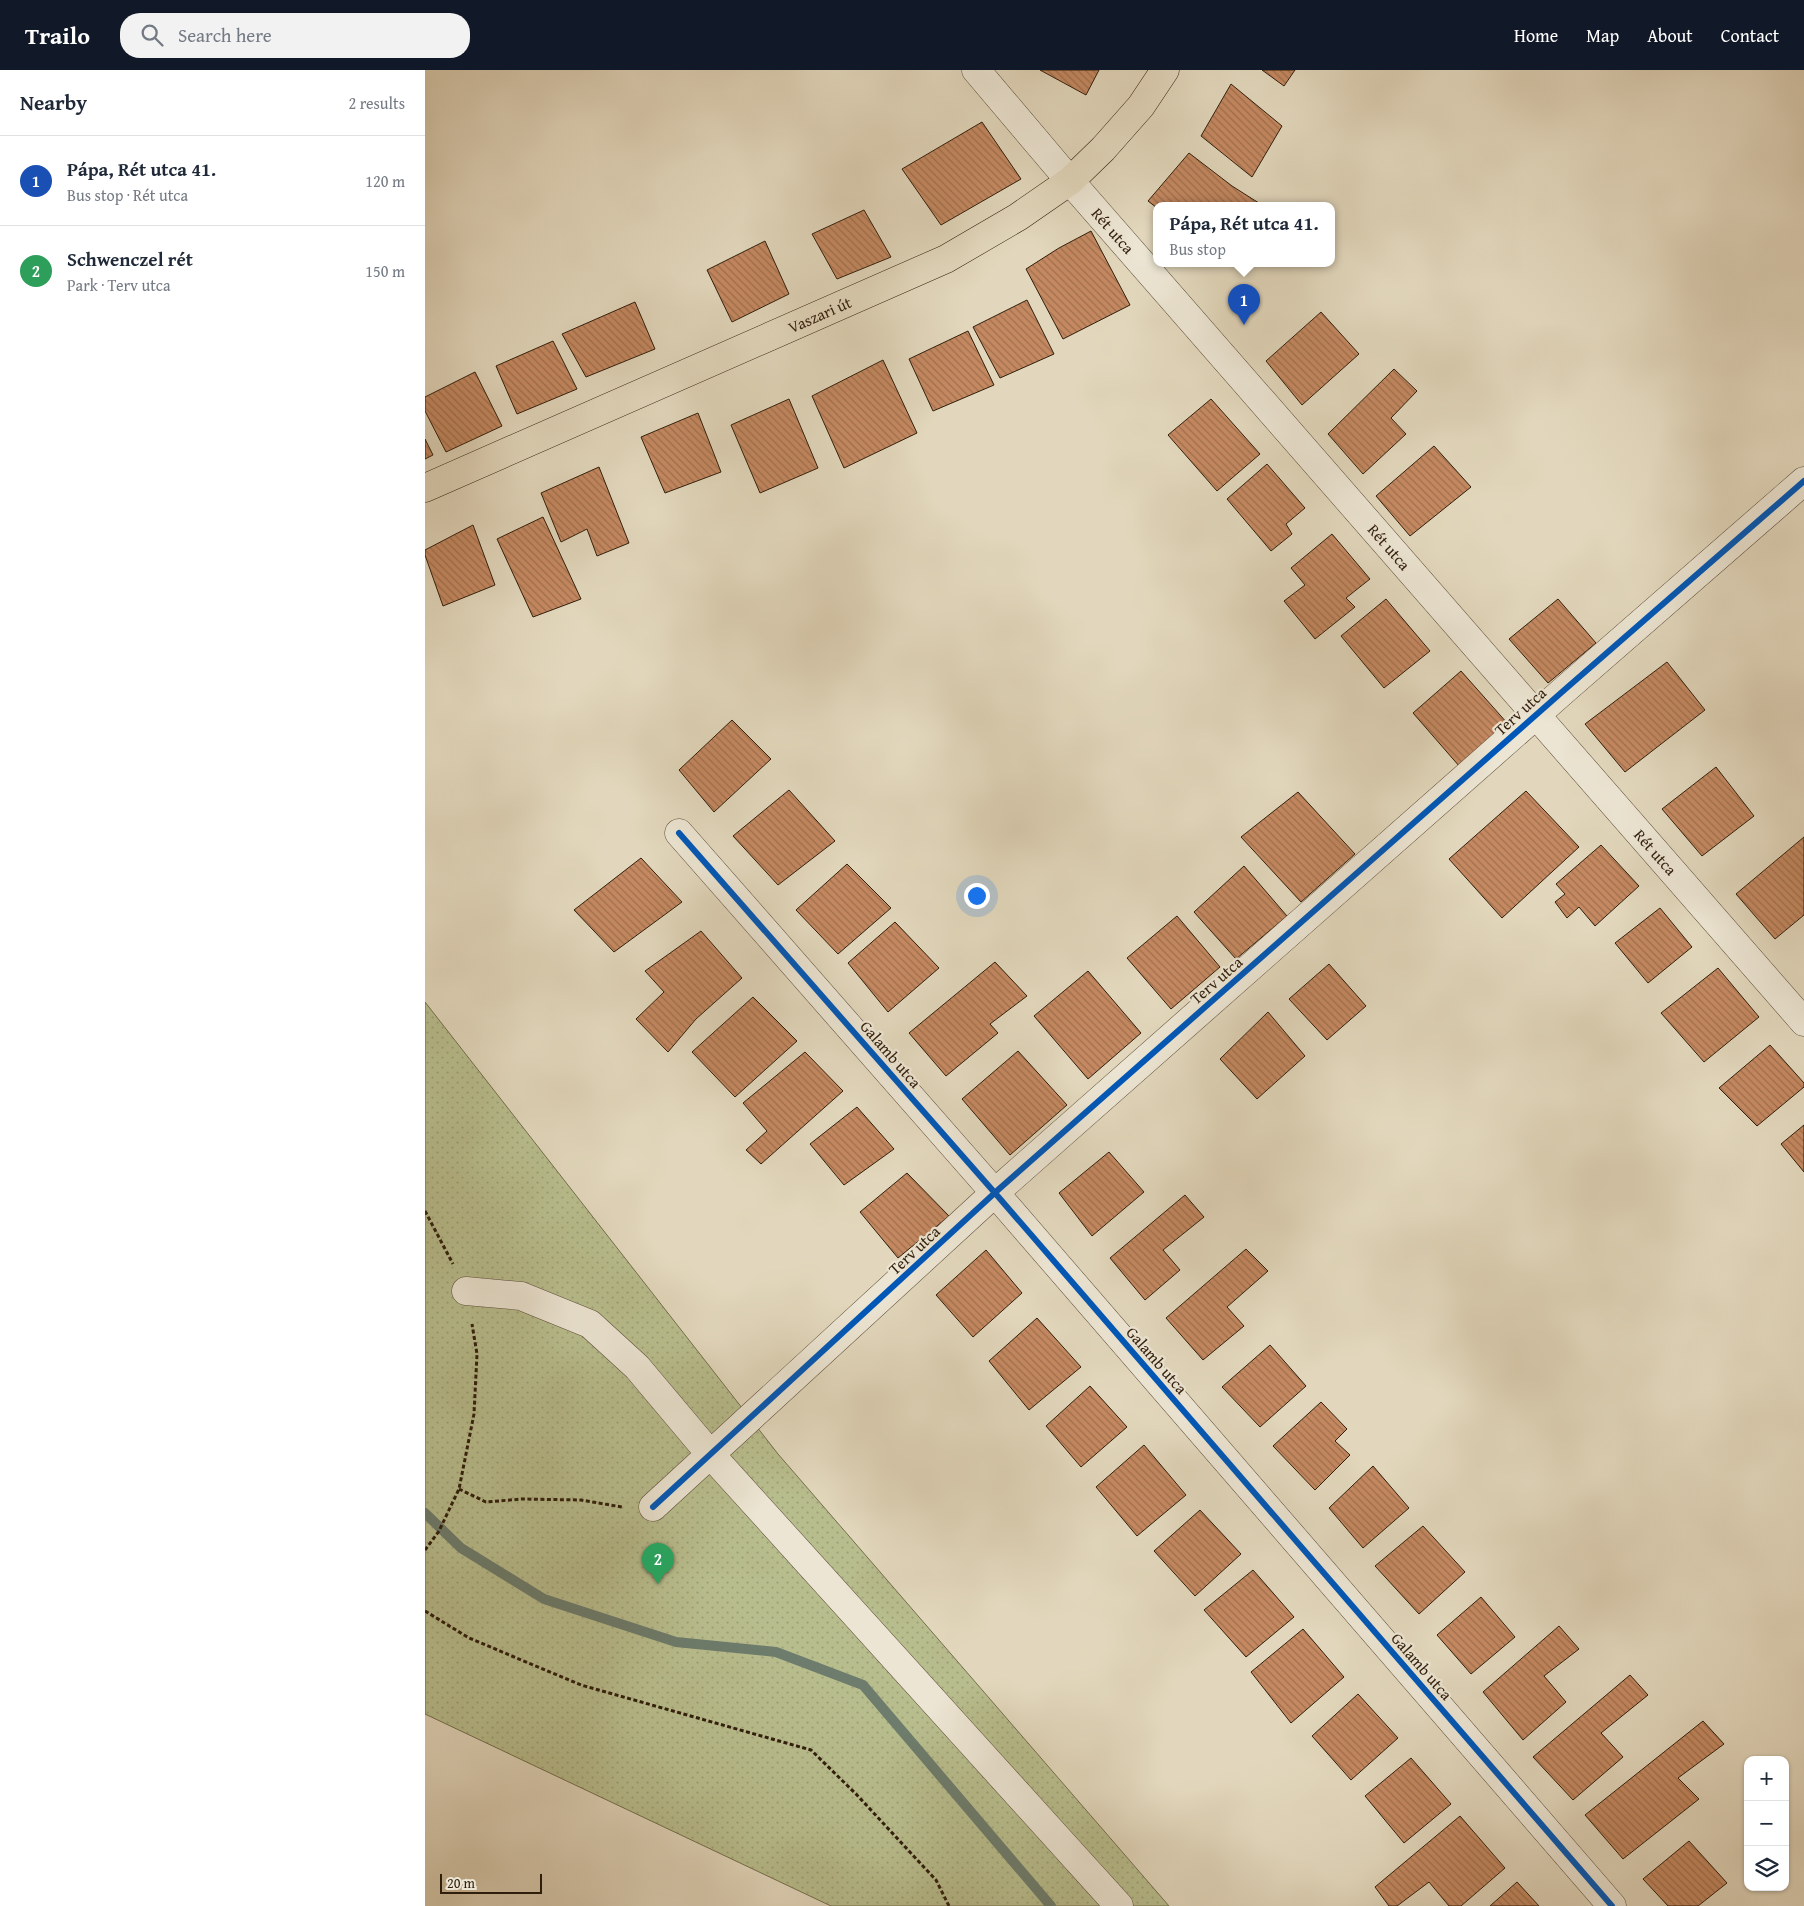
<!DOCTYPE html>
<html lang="en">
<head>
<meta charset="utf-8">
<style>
	body { margin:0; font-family:"Gentium Book Plus",serif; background:#f2f2f3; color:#1f2937 }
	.controls { position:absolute; right:15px; bottom:15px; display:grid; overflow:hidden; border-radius:10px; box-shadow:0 1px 4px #0004 }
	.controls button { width:45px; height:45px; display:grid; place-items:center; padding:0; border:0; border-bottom:1px solid #e0e1e3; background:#fff; color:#1f2937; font:25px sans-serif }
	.scale { position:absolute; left:15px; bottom:12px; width:102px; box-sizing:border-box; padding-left:5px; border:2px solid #301e0c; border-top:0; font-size:14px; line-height:18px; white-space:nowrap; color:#301e0c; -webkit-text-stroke:4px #ece5d3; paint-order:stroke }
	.you { position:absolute; left:551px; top:825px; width:18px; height:18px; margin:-12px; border:4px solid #fff; border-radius:50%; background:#1a73e8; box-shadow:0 0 0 8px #1a73e833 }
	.badge { display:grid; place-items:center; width:32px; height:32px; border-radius:50%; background:#111827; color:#fff; font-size:16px; font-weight:700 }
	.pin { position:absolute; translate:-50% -41px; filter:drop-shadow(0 1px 2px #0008) }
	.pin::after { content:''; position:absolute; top:26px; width:18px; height:15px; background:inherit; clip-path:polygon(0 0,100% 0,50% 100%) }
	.popup { position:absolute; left:728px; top:132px; width:182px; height:65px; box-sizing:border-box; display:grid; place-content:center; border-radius:10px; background:#fff; filter:drop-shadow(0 1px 4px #0005); font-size:16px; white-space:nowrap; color:#747a83 }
	.popup b { font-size:19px; color:#1f2937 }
	.popup::after { content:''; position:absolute; left:50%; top:100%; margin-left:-10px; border:10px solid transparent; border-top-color:#fff }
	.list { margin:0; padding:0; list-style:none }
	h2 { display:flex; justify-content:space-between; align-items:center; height:65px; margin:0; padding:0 20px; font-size:21px }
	h2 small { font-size:16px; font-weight:400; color:#747a83 }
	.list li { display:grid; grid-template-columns:32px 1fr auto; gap:15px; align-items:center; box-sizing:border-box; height:90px; padding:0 20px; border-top:1px solid #e0e1e3 }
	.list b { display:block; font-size:19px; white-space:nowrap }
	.list p { margin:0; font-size:16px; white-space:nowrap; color:#747a83 }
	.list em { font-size:16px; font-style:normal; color:#747a83 }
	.icon { flex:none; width:28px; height:28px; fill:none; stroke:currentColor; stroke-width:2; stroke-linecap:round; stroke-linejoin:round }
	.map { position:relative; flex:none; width:1379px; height:1836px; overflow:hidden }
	header { display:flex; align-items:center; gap:30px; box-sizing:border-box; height:70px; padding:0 25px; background:#111827; color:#fff }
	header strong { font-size:24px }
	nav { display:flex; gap:28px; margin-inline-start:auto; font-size:18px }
	.search { width:350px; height:45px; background:#f2f2f3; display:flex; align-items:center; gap:12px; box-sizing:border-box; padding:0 18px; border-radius:20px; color:#747a83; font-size:19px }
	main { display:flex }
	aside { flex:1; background:#fff }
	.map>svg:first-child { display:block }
	.grass { fill:url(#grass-dots); stroke:#746e4c }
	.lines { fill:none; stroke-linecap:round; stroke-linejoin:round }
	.stream { stroke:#6d7c6c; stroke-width:10 }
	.building { fill:url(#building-back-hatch); stroke:#301e0c }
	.minor-casing { stroke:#5c4c38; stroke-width:29 }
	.major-casing { stroke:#301e0c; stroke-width:29 }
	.path { stroke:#301e0c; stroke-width:3; stroke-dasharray:4 2.5; stroke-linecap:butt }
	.minor { stroke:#ece5d3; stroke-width:28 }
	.major { stroke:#e2d7bc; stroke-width:28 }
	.cycleway-casing { stroke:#ece5d3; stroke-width:9 }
	.cycleway { stroke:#0057b8; stroke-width:6 }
	.labels { text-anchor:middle; stroke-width:4.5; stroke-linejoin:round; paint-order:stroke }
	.street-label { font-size:16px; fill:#301e0c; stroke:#ece5d3 }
</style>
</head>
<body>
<header>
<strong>Trailo</strong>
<div class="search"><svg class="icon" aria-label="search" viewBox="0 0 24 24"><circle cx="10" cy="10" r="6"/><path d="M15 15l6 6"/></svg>Search here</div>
<nav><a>Home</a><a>Map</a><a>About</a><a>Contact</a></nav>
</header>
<main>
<aside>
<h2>Nearby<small>2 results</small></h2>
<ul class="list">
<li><span class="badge" style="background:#1a4fb4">1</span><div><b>Pápa, Rét utca 41.</b><p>Bus stop · Rét utca</p></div><em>120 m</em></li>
<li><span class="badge" style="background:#2e9e5b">2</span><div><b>Schwenczel rét</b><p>Park · Terv utca</p></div><em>150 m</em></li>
</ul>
</aside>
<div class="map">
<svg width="1379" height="1836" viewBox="0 0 1379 1836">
	<defs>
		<pattern id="grass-dots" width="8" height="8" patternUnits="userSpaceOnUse" patternTransform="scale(1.25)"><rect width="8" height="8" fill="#b8bd8d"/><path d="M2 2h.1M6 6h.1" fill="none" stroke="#9ea278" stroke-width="1.8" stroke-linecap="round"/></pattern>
		<pattern id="building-back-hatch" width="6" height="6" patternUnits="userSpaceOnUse" patternTransform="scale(1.25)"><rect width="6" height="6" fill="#c58961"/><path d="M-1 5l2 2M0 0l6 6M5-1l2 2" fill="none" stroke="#a06f4e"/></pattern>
	</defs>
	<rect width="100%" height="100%" fill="#e2d7bc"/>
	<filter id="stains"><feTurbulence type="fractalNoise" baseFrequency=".004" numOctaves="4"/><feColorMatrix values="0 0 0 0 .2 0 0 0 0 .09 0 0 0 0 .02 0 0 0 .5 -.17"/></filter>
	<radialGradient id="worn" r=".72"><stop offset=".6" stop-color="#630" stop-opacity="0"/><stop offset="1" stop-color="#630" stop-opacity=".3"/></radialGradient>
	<path class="grass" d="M0 932 353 1384 744 1836H406L0 1644Z"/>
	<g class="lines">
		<path class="stream" d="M0 1443 36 1478 119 1529 251 1572 351 1582 438 1615 626 1836"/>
	</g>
	<path class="building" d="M615 0H674L661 25Z
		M837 0H870L859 16Z
		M806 14 857 56 827 107 776 66Z
		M557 52 596 109 516 155 477 99Z
		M764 83 807 116 837 135 836 136H732V138L723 131Z
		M439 140 466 187 412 209 387 164Z
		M666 161 705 235 638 269 601 199 634 178Z
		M340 171 364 224 307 252 282 200Z
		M602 230 629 284 575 308 548 257Z
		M210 232 230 279 161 307 137 264Z
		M896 242 934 284 877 335 841 291Z
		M543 261 569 315 508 341 484 289Z
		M128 271 152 319 92 344 71 296Z
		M458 290 492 363 419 398 387 326Z
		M969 299 992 321 966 348 981 364 938 404 903 364Z
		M50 302 77 356 21 382 0 341V327Z
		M364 329 393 398 335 423 306 355Z
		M786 329 835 384 792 421 743 365Z
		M273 343 296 402 240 423 216 367Z
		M0 369 8 385 0 389Z
		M1009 376 1046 417 985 466 951 426Z
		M842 394 880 438 861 454 867 464 846 481 802 429Z
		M174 397 204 473 172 486 162 459 136 472 116 423Z
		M118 447 156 529 108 547 72 469Z
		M48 455 70 515 18 536 0 485V480Z
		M907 464 945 509 921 528 930 537 890 569 859 531 880 515 866 498Z
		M961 529 1005 581 959 618 916 566Z
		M1133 529 1171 573 1123 613 1084 569Z
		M1242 592 1280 640 1200 702 1160 654Z
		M1036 601 1083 654 1035 697 988 643Z
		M307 650 346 689 289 742 254 700Z
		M1291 697 1329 746 1277 786 1237 739Z
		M364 720 410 771 353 815 308 766Z
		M1101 721 1154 777 1077 848 1024 789Z
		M873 722 930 784 876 832 816 767Z
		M1379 767V845L1350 869 1311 824Z
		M1176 775 1214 816 1170 856 1154 837 1142 848 1130 832 1140 824 1131 814Z
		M216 788 257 832 189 882 149 840Z
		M422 794 466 838 413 884 371 840Z
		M819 796 862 846 811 889 769 842Z
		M1235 838 1267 877 1223 913 1190 873Z
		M752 846 795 897 746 939 702 888Z
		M470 852 514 898 463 942 423 893Z
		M276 861 317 908 271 949 243 982 211 949 239 922 220 901Z
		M570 892 602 926 565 954 573 963 521 1006 484 963Z
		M904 894 941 936 902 970 864 929Z
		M1293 898 1334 947 1279 992 1236 943Z
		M663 901 716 963 663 1009 609 946Z
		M328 927 372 971 310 1027 267 982Z
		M843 942 880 986 832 1029 795 989Z
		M1345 975 1379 1013V1017L1332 1056 1294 1018Z
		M593 981 642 1035 585 1085 537 1029Z
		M380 982 418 1021 336 1094 321 1080 342 1061 318 1033Z
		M432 1037 469 1079 419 1115 385 1074Z
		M1379 1055V1102L1356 1074Z
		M684 1082 719 1122 667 1166 634 1123Z
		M482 1103 524 1146 473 1188 435 1142Z
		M760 1125 779 1147 738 1180 755 1200 720 1230 685 1188Z
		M821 1179 843 1201 802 1237 819 1256 778 1290 741 1248Z
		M561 1180 597 1223 548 1267 511 1225Z
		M612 1248 656 1297 604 1340 564 1291Z
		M845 1275 881 1316 835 1357 797 1317Z
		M665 1316 702 1357 656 1397 621 1356Z
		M896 1332 922 1359 910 1371 925 1385 890 1420 848 1376Z
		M719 1375 761 1425 712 1466 671 1417Z
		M948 1396 984 1438 938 1478 904 1438Z
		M775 1440 816 1484 770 1526 729 1481Z
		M998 1456 1040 1502 994 1544 950 1496Z
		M828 1500 869 1547 821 1587 779 1540Z
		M1056 1527 1090 1567 1046 1604 1012 1565Z
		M1134 1556 1154 1579 1119 1606 1141 1632 1098 1670 1058 1622Z
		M878 1559 919 1607 866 1653 826 1602Z
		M1205 1605 1223 1625 1176 1663 1198 1687 1148 1730 1108 1687Z
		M933 1624 973 1668 926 1710 887 1666Z
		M1278 1651 1299 1674 1253 1708 1274 1729 1198 1789 1160 1745Z
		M986 1688 1026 1734 979 1773 940 1726Z
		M1035 1746 1080 1798 1036 1836H1024L1004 1812 972 1836H964L950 1817Z
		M1264 1771 1302 1813 1273 1836H1243L1218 1809Z
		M1092 1812 1114 1836H1065Z"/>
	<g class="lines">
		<g class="minor-casing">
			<g id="minor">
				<path id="s1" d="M551 0 645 111 1379 952"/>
				<path d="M254 763 570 1123 1187 1836"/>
				<path d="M41 1221 96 1226 165 1254 212 1297 286 1385 694 1836"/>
				<path d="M228 1437 574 1119 1137 622 1379 411"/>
			</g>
		</g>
		<g class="major-casing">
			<g id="major">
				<path id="s2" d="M0 418 521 189 593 147 645 111 678 79 716 36 740 0"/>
			</g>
		</g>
		<path class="path" d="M0 1141 28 1194
			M34 1419 61 1432 97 1429 156 1430 197 1437
			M0 1480 14 1461 34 1419 49 1344 52 1284 47 1254
			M0 1541 44 1568 156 1615 386 1680 431 1724 511 1810 524 1836"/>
		<use href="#minor" class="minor"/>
		<use href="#major" class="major"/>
		<g class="cycleway-casing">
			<path id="cycleway" d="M254 763 570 1123 1187 1836
				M228 1437 574 1119 1137 622 1379 411"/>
		</g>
		<use href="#cycleway" class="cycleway"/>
	</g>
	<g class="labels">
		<g class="street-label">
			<text dy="6" stroke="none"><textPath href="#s1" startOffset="211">Rét utca</textPath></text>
			<text dy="6" stroke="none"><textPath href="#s2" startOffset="431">Vaszari út</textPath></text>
			<text dy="6" stroke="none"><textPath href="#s1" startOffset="631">Rét utca</textPath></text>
			<text transform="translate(1095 641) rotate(-42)" y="6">Terv utca</text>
			<text dy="6" stroke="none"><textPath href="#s1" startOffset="1036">Rét utca</textPath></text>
			<text transform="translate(791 910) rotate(-41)" y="6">Terv utca</text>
			<text transform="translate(466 984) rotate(49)" y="6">Galamb utca</text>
			<text transform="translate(489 1180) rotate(-43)" y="6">Terv utca</text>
			<text transform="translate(732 1290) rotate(49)" y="6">Galamb utca</text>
			<text transform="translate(997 1596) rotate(49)" y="6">Galamb utca</text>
		</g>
	</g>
	<rect width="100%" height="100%" filter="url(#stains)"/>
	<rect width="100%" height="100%" fill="url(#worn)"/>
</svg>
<div class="controls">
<button>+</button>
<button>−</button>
<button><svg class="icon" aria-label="layers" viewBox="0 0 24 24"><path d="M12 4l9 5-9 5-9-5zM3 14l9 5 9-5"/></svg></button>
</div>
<div class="scale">20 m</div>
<div class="you"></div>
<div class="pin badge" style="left:819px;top:255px;background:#1a4fb4">1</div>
<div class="popup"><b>Pápa, Rét utca 41.</b>Bus stop</div>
<div class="pin badge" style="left:233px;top:1514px;background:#2e9e5b">2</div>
</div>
</main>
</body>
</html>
